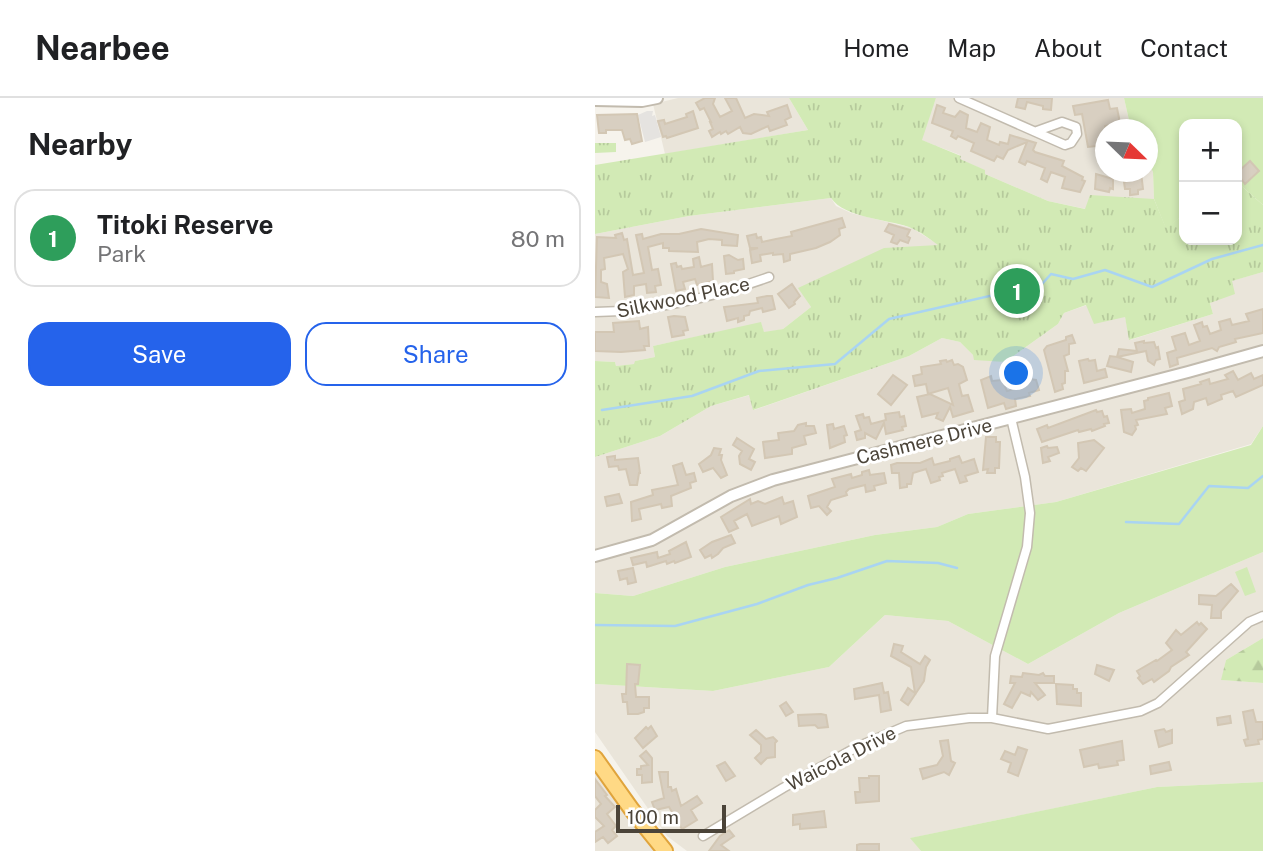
<!DOCTYPE html>
<html lang="en">
<head>
<meta charset="utf-8">
<style>
	body { margin:0; font-family:"Public Sans",sans-serif; background:#f2f2f2; color:#202124 }
	.controls { position:absolute; right:21px; top:21px; display:grid; overflow:hidden; border-radius:14px; box-shadow:0 4px 10px #0003 }
	.controls button { width:63px; height:63px; display:grid; place-items:center; padding:0; border:0; border-bottom:2px solid #e0e0e0; background:#fff; color:#202124; font:35px sans-serif }
	.compass { position:absolute; left:500px; top:21px; width:63px; height:63px; border-radius:50%; background:#fff; box-shadow:0 4px 10px #0003; rotate:113deg }
	.scale { position:absolute; left:21px; bottom:18px; width:110px; box-sizing:border-box; padding-left:7px; border:4px solid #4b4439; border-top:0; font-size:19px; line-height:24px; white-space:nowrap; color:#4b4439; -webkit-text-stroke:5px #fff; paint-order:stroke }
	.you { position:absolute; left:422px; top:276px; width:24px; height:24px; margin:-18px; border:5px solid #fff; border-radius:50%; background:#1a73e8; box-shadow:0 0 0 10px #1a73e833 }
	.badge { display:grid; place-items:center; width:46px; height:46px; border-radius:50%; background:#2563eb; color:#fff; font-size:23px; font-weight:700 }
	.pin { position:absolute; translate:-50% -50%; border:4px solid #fff; box-shadow:0 2px 7px #0006 }
	.list { margin:0; padding:0; list-style:none }
	h2 { display:flex; justify-content:space-between; align-items:center; height:91px; margin:0; padding:0 28px; font-size:30px }
	h2 small { font-size:23px; font-weight:400; color:#757577 }
	.list li { display:grid; grid-template-columns:46px 1fr auto; gap:21px; align-items:center; box-sizing:border-box; height:98px; margin:0 14px 14px; padding:0 14px; border:2px solid #e0e0e0; border-radius:21px }
	.list b { display:block; font-size:26px; white-space:nowrap }
	.list p { margin:0; font-size:23px; white-space:nowrap; color:#757577 }
	.list em { font-size:23px; font-style:normal; color:#757577 }
	.actions { display:flex; gap:14px; padding:21px 28px }
	.actions a { flex:1; padding:16px 0; border:2px solid #2563eb; border-radius:21px; text-align:center; font-size:24px; color:#2563eb }
	.actions .main { background:#2563eb; color:#fff }
	.map { position:relative; flex:none; width:668px; height:753px; overflow:hidden }
	header { display:flex; align-items:center; gap:42px; box-sizing:border-box; height:98px; padding:0 35px; background:#fff; border-bottom:2px solid #e0e0e0 }
	header strong { font-size:33px }
	nav { display:flex; gap:38px; margin-inline-start:auto; font-size:24px }
	main { display:flex }
	aside { flex:1; background:#fff }
	.map>svg:first-child { display:block }
	.residential { fill:#eae5da }
	.grass { fill:#d2eab5 }
	.forest { fill:url(#forest-firs) }
	.park { fill:url(#park-tufts) }
	.parking { fill:#e5e3e0 }
	.lines { fill:none; stroke-linecap:round; stroke-linejoin:round }
	.stream { stroke:#a9d4f2; stroke-width:2.5 }
	.building { fill:#d8cfc1; stroke:#d3c7b4; stroke-width:2 }
	.minor-casing { stroke:#c2bbae; stroke-width:11 }
	.tertiary-casing { stroke:#c2bbae; stroke-width:14 }
	.trunk-casing { stroke:#e0a43c; stroke-width:18 }
	.minor { stroke:#fff; stroke-width:8 }
	.tertiary { stroke:#fff; stroke-width:10 }
	.trunk { stroke:#ffd985; stroke-width:14 }
	.labels { text-anchor:middle; stroke-width:6; stroke-linejoin:round; paint-order:stroke }
	.street-label { font-size:19px; fill:#4b4439; stroke:#fff }
</style>
</head>
<body>
<header>
<strong>Nearbee</strong>
<nav><a>Home</a><a>Map</a><a>About</a><a>Contact</a></nav>
</header>
<main>
<aside>
<h2>Nearby<small></small></h2>
<ul class="list">
<li><span class="badge" style="background:#2e9e5b">1</span><div><b>Titoki Reserve</b><p>Park</p></div><em>80 m</em></li>
</ul>
<div class="actions"><a class="main">Save</a><a>Share</a></div>
</aside>
<div class="map">
<svg width="668" height="753" viewBox="0 0 668 753">
	<defs>
		<pattern id="forest-firs" width="22" height="20" patternUnits="userSpaceOnUse" patternTransform="scale(1.75)"><rect width="22" height="20" fill="#d2eab5"/><path d="M5 1l3.5 6h-7zM16 11l3.5 6h-7z" fill="#b6ca9c"/></pattern>
		<pattern id="park-tufts" width="24" height="20" patternUnits="userSpaceOnUse" patternTransform="scale(1.75)"><rect width="24" height="20" fill="#d2eab5"/><path d="M3 7l-1-3M5 7V3M7 7l1-3M15 17l-1-3M17 17v-4M19 17l1-3" fill="none" stroke="#b6ca9c"/></pattern>
	</defs>
	<rect width="100%" height="100%" fill="#f6f3ec"/>
	<path class="residential" d="M83 0H194L213 32 70 56 58 6Z
		M341 0H529L536 31 510 32V74H552L553 64 558 74 559 101H528L491 111 453 103 390 76 389 72 364 61 365 57 326 42Z
		M236 100 241 108 256 115 317 130 344 147 204 190 216 209 188 231 169 235 166 225 58 248 60 259 40 263V266L21 268 20 264 0 263V136L94 118Z
		M668 174V328L656 346 461 404 373 416 342 429 280 437 130 469 38 498 0 495V359L65 338 116 308 155 297 159 312 314 258 347 240 365 244 378 257 410 264 463 226 469 215 492 207 530 219 535 242 618 216 615 205 636 183Z
		M668 454V540L631 562 627 582 668 585V684L562 689 316 740 326 753H92L72 738 0 634V586L118 593 234 569 290 517 353 523 433 566 524 515Z
		M0 675 59 753H0Z"/>
	<path class="grass" d="M529 0H668V107L642 84V26H589V116L571 131 559 101 558 74 553 64 552 32 536 31Z
		M668 328V454L524 515 433 566 353 523 290 517 234 569 118 593 0 586V495L38 498 130 469 280 437 342 429 373 416 461 404 656 347Z
		M652 469 661 494 650 498 640 474Z
		M668 684V753H326L315 740 562 689Z"/>
	<path class="forest" d="M668 540V585L626 582 631 562Z"/>
	<path class="park" d="M194 0H341L327 42 366 58 365 61 390 72V76L453 103 490 111 495 97 559 101 571 130 589 116V142H642V84L668 107V174L637 183 640 196 615 205 618 216 534 242 530 219 499 226 491 207 469 215 463 226 410 264 379 262 378 257 365 244 347 240 314 258 158 312 154 297 116 308 65 338 0 359V263L20 264 21 268 39 266 40 263 60 259 58 248 166 224 169 234 188 231 216 209 203 190 289 150 343 147C335 141 324 133 314 129 291 121 250 120 236 100L94 118 0 136V67L213 32Z
		M0 45H21V54L0 55Z"/>
	<path class="parking" d="M52 13H58L57 18 60 17 66 39 50 44 43 17Z"/>
	<g class="lines">
		<path class="stream" d="M7 312 97 298 164 273 240 266 294 221 447 186 456 176 478 181 510 172 557 189 617 161 668 147
			M531 424 584 426 614 388 653 390 668 378
			M0 527 80 528 162 506 213 487 242 480 292 463 343 465 362 470"/>
	</g>
	<path class="building" d="M110 0H120L118 6 125 19 137 13 130 0H141L150 20 159 16 174 18 172 14 192 7 196 19 190 22 192 27 175 33 173 28 156 36 148 35 145 29 133 36 131 33 126 36 125 34 117 39 114 33 118 31 115 24H116L109 10 105 12 101 5Z
		M423 0H457L456 12 448 11V8L432 4 430 11 421 9Z
		M513 2 515 11 522 10 525 25 510 28V42L505 40 501 48 493 49 487 16 480 17 478 8Z
		M342 7 350 10 348 15 360 19 365 13 373 17 371 30 382 34 386 25 395 29 392 42 404 47 405 44 413 46 415 37 441 45 438 52 440 54 469 63 467 68 488 79 487 82 490 83 485 94 467 90 470 79 456 74 452 84 446 81 450 70 432 63 430 67 424 64 432 44 413 52 408 61 402 58 399 63 376 53 379 45 363 38 361 41 356 38 358 33 337 25Z
		M98 13 103 30 72 40 71 38 68 39 63 23 69 22 70 26 92 19 91 16Z
		M42 16 47 43 37 46 35 41 30 42 27 32H11V35H4L2 17Z
		M655 63 664 73 650 86 642 75Z
		M539 74H546L548 91 543 92V96L535 97V91H530L529 84 539 81Z
		M501 76 518 81V91L515 90 514 94 500 91Z
		M247 120 250 129 244 131 245 137 235 144 221 150 195 156V162L189 164 188 156 178 157V155L165 157 166 163 157 165 155 152 163 150H155L152 138 161 136 162 140 166 139 167 144 181 141 197 138 196 134Z
		M294 126 315 132 312 138 315 140 313 145 305 142 302 146 296 144 299 137 290 133Z
		M106 131 143 137 142 148 127 147V142L114 141 102 144 103 154 74 153V150H68V145L53 149 57 172 63 171 66 187 60 188 61 194 52 195 51 186 39 188V197L30 199 28 174 33 171 28 156 9 160 10 171 6 172V184L12 186 14 200 0 199 2 139 21 140 20 137 27 135 29 142 32 141 38 177 49 175 41 137 47 136 48 141 66 136H84Z
		M134 157 143 162 148 161 149 171 139 173V175L131 176 129 158Z
		M104 159 106 169 117 166 118 183 102 187 100 181 88 184 90 191 81 193 76 166 81 165 82 169 86 168 87 171 99 169 98 161Z
		M197 186 205 198 199 204 200 206 194 210 183 196Z
		M172 198H177L180 211 168 214 167 210 155 213 154 217 149 218V222L143 224V220L132 223 129 209 163 205 162 200Z
		M668 211V235L640 241 641 244 624 249 622 253 617 250 582 260 583 266 575 269 572 255 581 252 577 239 590 235 594 247 605 243 599 227 607 224 608 229 612 228 615 236 626 232 624 224 635 221 637 227 654 223 651 216Z
		M79 218 90 219 93 232 88 233 89 237 77 239 73 219Z
		M44 223 45 231 53 229 54 248H49L50 252 26 254 0 253V234H19L18 225Z
		M477 237 480 245 474 246V256L469 258 473 273H470V285L467 286 468 291 460 294 449 252 452 248 471 242V239Z
		M549 243V245L559 244 561 250 563 249 565 261 561 262 559 267 553 263 551 253 522 259 538 264 536 274 512 268 515 258 522 259 524 251 542 253 540 245Z
		M493 261 494 263 500 262 502 273 510 271 512 279 489 285 484 263Z
		M351 262 352 264 357 262 359 267 363 266 368 269 372 282 364 286 367 298 373 297 378 313 358 319 355 309 348 323 341 320 343 315 327 319 322 299 335 296 358 307 353 290 333 296 331 286 320 288 318 278 327 276 326 269 346 266 345 263Z
		M431 271 434 281 441 282 444 292 434 295 435 298 420 301 421 308 411 311 409 305 393 310 386 282 396 278 397 283 407 282 412 293 423 290 419 275Z
		M638 273 643 282 656 275 659 281 668 277V287L641 299 638 293 626 297 627 301 613 307 611 300 599 304 598 311 587 316 584 304 590 302 588 291 606 286 605 284 614 281 615 286 633 281 630 277Z
		M298 277 312 287 296 307 283 296Z
		M574 295 577 308 570 310 572 316 541 322 543 327 540 328 541 331 537 337 529 334 526 312 536 311 537 315 550 311 549 303 553 302V300Z
		M501 312 502 314 507 313 509 319 512 318 514 325 509 326 510 328 497 333 496 331 484 334 483 332 447 344 442 331 452 327 453 330Z
		M304 314 305 319 309 318 311 328 307 329 308 332 291 336 289 325 281 341 270 335V340L262 342 260 334 266 332 261 318 268 316 269 320 274 319 276 326 291 322 290 316Z
		M211 325V328H219L221 335 209 338 211 346 197 350V356L170 360 168 344 184 342 183 335 199 333 203 327Z
		M238 326 239 331 249 328 252 337 249 338 250 344 235 350 232 327Z
		M391 339H401V344H405L404 370H400V375H392L393 371 388 372Z
		M142 340 159 351 154 361 160 364 156 372 145 366 144 358 147 353 138 347Z
		M499 342 509 350 491 373 486 370 483 373 477 369 484 360 483 345Z
		M452 348 453 350 462 349 464 355 453 359 455 363 448 365 446 350Z
		M119 350 126 351 124 357H127L126 362 132 377 126 380 118 370 108 374 104 366 116 357Z
		M20 358V362L43 360 45 375H44L42 387H35L31 371 24 372 23 368 14 369 12 359Z
		M364 358 367 365 379 361 383 374 370 378 372 383 365 385 360 371 347 375 348 378 344 379 345 382 336 385 331 371 318 375 316 386H312V389L305 390 304 375H297L296 367 302 365H325L337 360 339 367 355 363V361Z
		M87 365 91 377 99 375 101 383 95 385 96 390 76 398 77 408 67 410 66 406 44 411 46 421 37 423 36 404 58 397 57 392 83 387 78 368Z
		M274 372 275 377 289 375 291 385 279 388 280 392 271 394 270 387 254 391 251 394 252 397 236 402 232 409 236 413 232 417 224 408 216 410 213 398 240 389 237 381 256 376 257 380 267 377V374Z
		M24 396 27 405 12 408 10 399Z
		M187 399 189 406 198 403 202 419 186 426 184 418 157 428 152 416 139 423 143 430 134 434 126 419 155 401 156 406 163 403 170 406Z
		M136 437 140 445 128 450 123 456 117 460 116 457 110 460 105 452 117 444Z
		M91 444 96 459 80 465 79 463 72 466 71 463 52 469 51 464 38 467 36 460 62 454 63 460 75 456 74 453Z
		M38 470 41 484 33 486 32 480 25 482 23 473Z
		M636 486 643 493 626 513V520H616L617 507 604 506V497L621 498Z
		M602 524 604 527 606 525 612 531 591 554 594 557 576 569 574 573 559 584 557 581 548 586 543 580 545 578 542 573 561 562 562 563 577 552 571 545 581 532 586 537Z
		M299 546 308 548 306 554 325 566 330 558 335 562 331 569 329 583 313 607 306 602 313 590 320 595 316 569 296 558Z
		M32 566 45 567 43 586H40L41 599H54V610H49V614L43 616H33L32 604H28L27 596H31Z
		M502 567 519 572 514 583 500 576Z
		M428 575 444 577 448 575 450 578H459V585H440L450 597 443 602 436 594 435 598 426 594 417 610 409 606 420 585H415L416 578 427 579Z
		M287 585 289 595 293 594 296 612 286 614 284 597 260 601 259 591Z
		M461 586 478 587V591H482V595H486V608L462 606Z
		M191 604 198 614 191 618 185 608Z
		M658 612 661 624H668V641L663 642 664 646 651 648 649 642 653 641 648 614Z
		M226 616 231 617 233 629 223 630 220 627 204 628 203 617Z
		M635 618 636 625 623 627 622 620Z
		M56 628 62 638 48 650 40 640 51 629 53 631Z
		M569 631 571 634 577 632V645L564 649 560 633Z
		M161 632 171 641 178 639 182 643 180 645V659L172 660 166 666 160 660 166 654V647L155 637Z
		M353 642 356 663 360 665 354 677 349 674 328 681 325 671 342 667 348 658 345 643Z
		M527 643 529 662 522 663 523 667 504 670 503 666 489 669 485 652Z
		M423 649 432 652 423 678 413 674 416 665 406 661 410 653 420 657Z
		M51 653 57 660V684L47 685V677H42V671H46V668L53 667 45 658Z
		M130 664 140 678 131 683 122 668Z
		M574 664 576 672 556 676 555 668Z
		M64 674H73V689H76L77 693 81 691 86 708 102 698 107 705 96 712 102 722 87 731 74 709 60 712 57 704 69 700Z
		M274 678H284V703L261 705 260 694H265L264 680H274Z
		M0 681 12 697 10 698 20 709 12 716 21 728 17 732 22 738 13 745 8 739 0 744V734L9 728 0 719V712L6 706 0 698Z
		M229 713 231 729 205 731V726L198 727V717Z
		M134 732 139 738 126 747 134 753H114L125 738Z
		M265 746H284V753H262V747Z"/>
	<g class="lines">
		<g class="minor-casing">
			<path id="minor" d="M364 0 470 47 476 45 482 36 481 29 467 24 442 33
				M0 214C59 213 119 199 174 179
				M397 620 400 558 432 449 435 415 430 379 416 320
				M108 738 188 690 262 649 311 628 374 620H397L453 631 546 613 563 605 654 524 668 518"/>
		</g>
		<g class="tertiary-casing">
			<path id="tertiary" d="M0 2 47 3 62 0
				M0 458 57 442 136 398 178 382 593 274 668 253"/>
		</g>
		<g class="trunk-casing">
			<path id="trunk" d="M0 660 37 712 70 753"/>
		</g>
		<use href="#minor" class="minor"/>
		<use href="#tertiary" class="tertiary"/>
		<use href="#trunk" class="trunk"/>
	</g>
	<g class="labels">
		<g class="street-label">
			<text transform="translate(88 199) rotate(-12)" y="7">Silkwood Place</text>
			<text transform="translate(329 343) rotate(-14)" y="7">Cashmere Drive</text>
			<text transform="translate(246 660) rotate(-27)" y="7">Waicola Drive</text>
		</g>
	</g>
</svg>
<div class="controls">
<button>+</button>
<button>−</button>
</div>
<svg class="compass" viewBox="-18 -18 36 36"><path d="M0-13l5 13h-10z" fill="#e53935"/><path d="M0 13l5-13h-10z" fill="#757577"/></svg>
<div class="scale">100 m</div>
<div class="you"></div>
<div class="pin badge" style="left:422px;top:193px;background:#2e9e5b">1</div>
</div>
</main>
</body>
</html>
